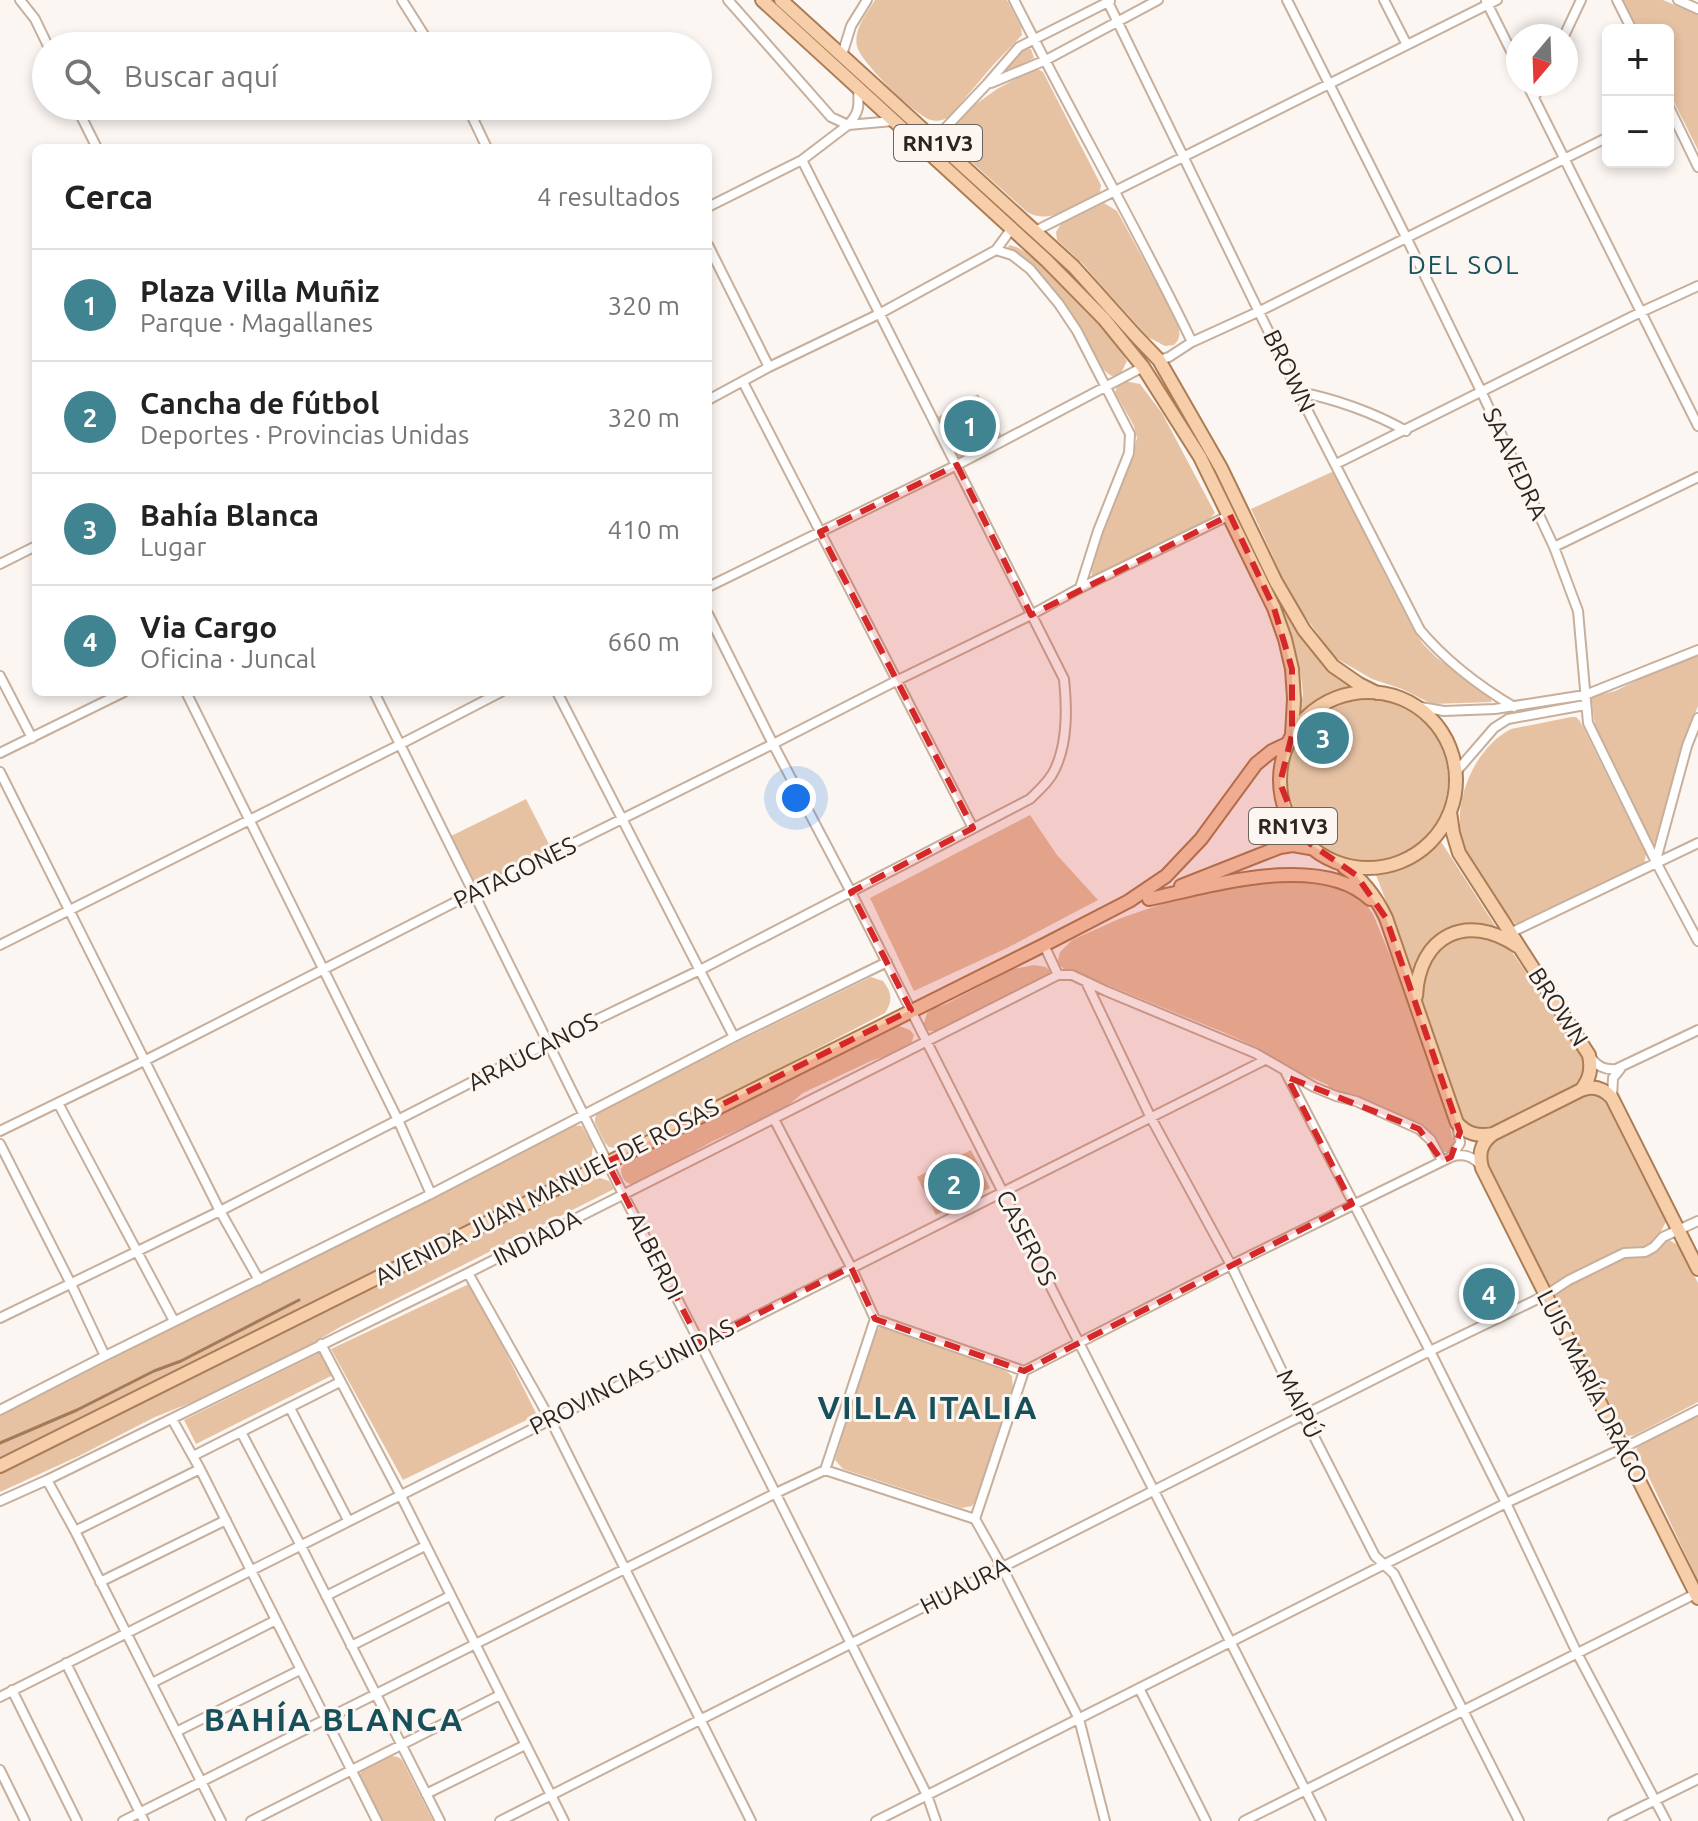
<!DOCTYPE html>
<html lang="es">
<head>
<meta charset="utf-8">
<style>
	body { margin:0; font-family:Ubuntu,sans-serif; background:#f2f2f2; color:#222 }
	.controls { position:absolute; right:24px; top:24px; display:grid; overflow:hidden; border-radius:12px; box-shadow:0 4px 12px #0003 }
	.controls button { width:72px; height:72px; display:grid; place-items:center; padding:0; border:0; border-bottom:2px solid #e0e0e0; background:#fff; color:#222; font:40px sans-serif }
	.compass { position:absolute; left:1506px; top:24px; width:72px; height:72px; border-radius:50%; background:#fff; box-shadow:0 4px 12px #0003; rotate:199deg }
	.you { position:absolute; left:796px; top:798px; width:28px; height:28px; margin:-20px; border:6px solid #fff; border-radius:50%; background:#1a73e8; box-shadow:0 0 0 12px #1a73e833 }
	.badge { display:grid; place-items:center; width:52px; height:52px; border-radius:50%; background:#408492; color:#fff; font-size:26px; font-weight:700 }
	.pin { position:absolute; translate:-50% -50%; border:4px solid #fff; box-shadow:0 2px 8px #0006 }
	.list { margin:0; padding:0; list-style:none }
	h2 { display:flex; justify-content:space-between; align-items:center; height:104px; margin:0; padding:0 32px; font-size:34px }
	h2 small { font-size:26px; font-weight:400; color:#767676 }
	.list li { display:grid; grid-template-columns:52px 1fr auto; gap:24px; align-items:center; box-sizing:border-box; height:112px; padding:0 32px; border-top:2px solid #e0e0e0 }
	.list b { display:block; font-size:30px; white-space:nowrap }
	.list p { margin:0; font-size:26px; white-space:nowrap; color:#767676 }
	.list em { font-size:26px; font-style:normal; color:#767676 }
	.icon { flex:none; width:44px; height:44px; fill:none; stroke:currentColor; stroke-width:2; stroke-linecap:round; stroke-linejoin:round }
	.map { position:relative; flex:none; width:1698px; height:1821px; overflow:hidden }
	.search { position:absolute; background:#fff; box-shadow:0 4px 12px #0003; left:32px; top:32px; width:680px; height:88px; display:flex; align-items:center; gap:20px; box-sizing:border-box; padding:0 28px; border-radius:44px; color:#767676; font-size:30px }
	.panel { position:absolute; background:#fff; box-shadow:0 4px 12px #0003; left:32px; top:144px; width:680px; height:552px; border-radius:12px }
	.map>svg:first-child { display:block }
	.green { fill:#e6c2a3 }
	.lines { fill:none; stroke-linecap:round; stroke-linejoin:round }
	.stream { stroke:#a37b58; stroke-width:3 }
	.minor-casing { stroke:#c7af9b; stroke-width:12 }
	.primary-casing { stroke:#ac7d54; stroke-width:16 }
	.minor { stroke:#fff; stroke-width:8 }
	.primary { stroke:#f6ceaa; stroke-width:12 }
	.marked { fill:#d62828; fill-opacity:0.2; stroke:#d62828; stroke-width:6; stroke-dasharray:16 10; stroke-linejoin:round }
	.labels { text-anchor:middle; stroke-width:6; stroke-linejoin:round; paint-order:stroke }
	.shield { fill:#fbf6f2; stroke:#6b635d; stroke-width:2 }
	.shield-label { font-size:22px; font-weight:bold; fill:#2d241d }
	.street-label { font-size:24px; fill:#2d241d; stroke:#fbf6f2 }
	.neighbourhood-label { font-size:26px; letter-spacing:2px; fill:#17505b; stroke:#fbf6f2 }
	.district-label { font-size:32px; font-weight:bold; letter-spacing:2px; fill:#17505b; stroke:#fbf6f2 }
</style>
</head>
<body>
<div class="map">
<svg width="1698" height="1821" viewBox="0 0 1698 1821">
	<rect width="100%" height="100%" fill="#fbf6f2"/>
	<path class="green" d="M767 0H774L1070 271 1138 346 1181 408 1201 440 1273 586 1356 688 1329 694 1299 717 1303 694 1300 669 1293 642 1276 601 1194 438 1147 364Z
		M875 0H1007L1021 27 1022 35 994 64 949 117C943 120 938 122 931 120 916 116 860 62 857 46 853 30 867 13 875 0Z
		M1623 0H1663L1698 15V150L1668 90V30H1638Z
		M1028 48 1031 49 1034 58 1003 73 1017 55Z
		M1036 68 1043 72 1101 185 1100 192C1079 204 1051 226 1027 212L956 148C950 137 952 127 958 117L997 89Z
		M1104 203 1117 211 1122 220 1175 318C1179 329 1183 336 1174 345L1165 346 1148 337 1101 285 1083 264 1057 240 1056 232 1061 224Z
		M1009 245C1025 248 1034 260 1046 270 1076 298 1105 326 1127 361L1120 375 1112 376C1097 368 1093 349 1084 336 1067 308 1036 261 1008 247Z
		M1125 381 1140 384 1162 413 1215 513 1209 520 1092 576 1091 567 1109 513 1129 465 1137 438 1134 426 1115 392 1119 382Z
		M978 394 1002 436 959 458 938 417Z
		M1334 471 1380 565 1413 629 1423 644 1436 657 1490 698 1492 702 1432 704 1402 689 1372 679 1334 657 1292 598 1251 509Z
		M1691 654 1698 655V706L1681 747 1657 840 1653 844 1595 725 1591 697 1615 691Z
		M1286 780a81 81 0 1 1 162 0a81 81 0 1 1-162 0Z
		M1571 717H1576L1580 721 1646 854 1644 864 1520 924H1516C1500 911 1464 855 1461 835 1454 797 1476 747 1511 729Z
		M526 799 552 850 474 889 447 838Z
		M1030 815 1057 855 1098 900 1007 948 914 991 870 898Z
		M1440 840 1496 927V929L1462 926 1413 972 1376 875 1378 872C1403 867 1423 860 1440 840Z
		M1286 879 1338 884 1363 900 1373 914 1394 965 1447 1115 1454 1143 1452 1149 1449 1152H1441L1436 1140 1427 1133 1330 1091 1328 1085 1280 1064 1256 1047 1225 1033 1083 975 1064 969 1057 963 1060 952 1072 940 1121 918 1194 893 1226 885Z
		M1483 934 1510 949 1584 1058C1585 1071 1584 1079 1573 1088L1490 1130 1471 1127 1463 1118 1421 997 1420 982 1429 957 1450 939Z
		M1034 965 1046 967 1050 971 1047 978 938 1031H929L923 1026 927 1013 934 1008 946 1004 1013 969Z
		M871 977 883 981C892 992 893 1001 885 1013L679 1121 620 1149 609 1147 605 1143 595 1123V1118L598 1110Z
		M899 1026 910 1030 914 1035 911 1044 907 1048 871 1061 803 1093 782 1110 713 1141 641 1182C629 1187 621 1182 621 1169L628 1158Z
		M1591 1093 1605 1100 1667 1220 1655 1242 1649 1248 1563 1278 1551 1290 1485 1159V1154L1491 1140Z
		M572 1125 582 1126 593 1146 591 1161 585 1165 391 1265 37 1442 0 1458V1416Z
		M971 1150 990 1188 936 1215 917 1177Z
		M600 1178 609 1181 614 1189 340 1327 308 1346 210 1395 155 1417 79 1456 0 1492V1473L583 1183Z
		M1669 1240 1680 1246 1698 1283V1402L1635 1435 1628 1436 1624 1433 1555 1296 1558 1290 1619 1258 1654 1250Z
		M471 1283 537 1415 403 1480 331 1349Z
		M880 1327H886L1006 1371 1012 1376 1013 1390 975 1502 972 1506 962 1508 843 1469 835 1460 874 1334Z
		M321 1352 333 1375 196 1444 184 1420Z
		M1698 1415V1581L1636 1450 1638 1446Z
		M392 1756 398 1757 402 1760 433 1821H381L359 1775 362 1771Z"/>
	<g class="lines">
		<path class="stream" d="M0 1443 77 1410 154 1371 181 1361 299 1300"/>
		<g class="minor-casing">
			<path id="minor" d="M20 0 35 19 48 46
				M402 0 431 46
				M728 0 831 117 848 125C860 112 859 106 858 88
				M1014 0C1072 115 1136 226 1192 342
				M1107 0 1298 392 1420 630C1446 661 1479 686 1514 707
				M1287 0 1406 237 1481 391 1554 547 1578 611 1588 723 1657 864 1698 941
				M1384 0 1407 45
				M1617 0 1632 30
				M1678 0 1698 9
				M1486 1 1518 65
				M1564 36 1581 0
				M842 55 851 26 867 0
				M991 83 1046 60 1158 0
				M1527 84 1698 426
				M1534 98 1541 84
				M1668 105 1698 167
				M76 106 97 148
				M467 106 487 148
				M935 139 987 84 1019 47 1110 1
				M708 207 802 160 848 125 893 121
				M1035 231 1497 0
				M708 245 769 367
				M996 250 1012 255 1030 269 1059 304 1077 331 1130 434 1129 453 1098 531 1080 588
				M1159 360 1169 357 1192 342 1260 311 1608 137
				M743 382 973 828
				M1298 392C1333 398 1375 413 1406 431
				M708 400 769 367 879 314 996 250 1012 228
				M1336 464 1641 312 1698 286
				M1554 547 1698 477
				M0 564 36 546
				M708 587 957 465 1143 367
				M708 614 773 744 851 892 1321 1821
				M0 676 32 738
				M186 692 398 1120 431 1194
				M374 692 623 1194 700 1343 927 1795 936 1821
				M557 692 734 1037
				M1415 706 1444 711 1495 709 1585 695 1698 650
				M0 753 124 692
				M0 772 220 1211 259 1280
				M1456 772 1494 728 1508 719 1585 705
				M1656 860 1687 746 1698 718
				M1510 933 1698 843
				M0 945 399 745 501 692
				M1044 945 1058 975
				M1086 982 1150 1116 1231 1265 1303 1415 1375 1556 1394 1574 1519 1821
				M1592 1059C1598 1067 1605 1070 1616 1069L1698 1030
				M1286 1073 1430 1351 1506 1503 1578 1655 1666 1821
				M1612 1098 1613 1078 1621 1068
				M58 1103 174 1321
				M774 1119 851 1267 875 1319 825 1470
				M0 1131 144 1061 473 893 773 744 896 681 1031 615 1080 588 1230 515
				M0 1144 71 1284 105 1356
				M1451 1157 1460 1143 1457 1123
				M468 1273 550 1419 751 1821
				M0 1318 220 1211 548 1043 700 970 1030 799C1039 790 1050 781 1055 769 1068 742 1067 708 1064 679L802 160
				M875 1319 1024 1371
				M321 1344 400 1494 564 1821
				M1024 1371 1231 1265 1451 1157C1464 1153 1473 1156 1482 1167
				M290 1408 348 1520
				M0 1410 105 1356 431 1194 734 1037 887 962
				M172 1419 200 1469 377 1821
				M241 1432 300 1544 440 1821
				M193 1456 340 1382
				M825 1470 975 1519 1002 1567 1079 1719 1105 1821
				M47 1480 75 1531 221 1821
				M0 1501 47 1480 468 1273 1058 975H1072L1106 991 1255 1053 1314 1087 1336 1096 1356 1101 1419 1129 1431 1140 1442 1161
				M975 1519 1024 1371
				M75 1531 200 1469
				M100 1582 226 1520
				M326 1596 425 1546
				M351 1646 450 1596
				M66 1663 144 1821
				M152 1683 276 1620
				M1139 1688 1206 1821
				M12 1690 77 1821
				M0 1697 1265 1060
				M176 1732 300 1670
				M0 1770 25 1821
				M426 1794 525 1745
				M123 1821 776 1493 825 1470
				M251 1821 500 1695
				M500 1821 1430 1351 1546 1295 1569 1280 1624 1253 1645 1252 1654 1247 1663 1237 1698 1221
				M876 1821 1506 1503 1623 1448 1698 1410
				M1244 1821 1697 1593
				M1613 1821 1698 1779"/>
		</g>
		<g class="primary-casing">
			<path id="primary" d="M762 0 1046 260 1104 319 1143 367 1200 457 1274 608 1285 639 1292 669 1294 699 1292 735
				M781 0 1074 267 1136 336 1159 360 1221 468 1276 582 1304 630 1333 666 1359 684 1377 693
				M1280 780a88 88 0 1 1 176 0a88 88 0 1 1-176 0Z
				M1450 812 1453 833 1459 853 1589 1055C1592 1069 1590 1079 1581 1090
				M1344 867C1364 880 1376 897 1386 918L1457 1123C1467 1134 1478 1137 1493 1134
				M1181 886 1280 847 1293 845 1310 848
				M1149 899C1210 886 1320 852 1370 899
				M1416 996C1419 935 1467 912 1517 946
				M1698 1269 1612 1098C1603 1088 1593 1085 1581 1090L1493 1134C1481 1143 1478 1153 1482 1168L1698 1598
				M0 1466 1044 945 1129 901 1166 876 1201 839 1256 764 1272 751 1287 744"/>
		</g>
		<use href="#minor" class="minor"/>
		<use href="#primary" class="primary"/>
	</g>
	<path class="marked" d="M957 465 1031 615 1230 515 1274 608 1292 669V735L1280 783 1302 838 1356 875 1386 918 1460 1132 1451 1157 1442 1161 1419 1129 1287 1077 1352 1204 1024 1371 875 1319 851 1267 700 1343 607 1162 911 1010 851 892 973 828 820 532Z"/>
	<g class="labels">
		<g class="shield">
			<rect x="894" y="125" width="88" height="36" rx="6"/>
			<rect x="1249" y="808" width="88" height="36" rx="6"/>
		</g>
		<g class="shield-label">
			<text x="938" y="151">RN1V3</text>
			<text x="1293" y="834">RN1V3</text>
		</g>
		<g class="street-label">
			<text transform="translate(1289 371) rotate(64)" y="8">BROWN</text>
			<text transform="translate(1515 464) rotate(65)" y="8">SAAVEDRA</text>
			<text transform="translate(515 873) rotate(-26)" y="8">PATAGONES</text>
			<text transform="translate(1558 1007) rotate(57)" y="8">BROWN</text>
			<text transform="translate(533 1052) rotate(-27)" y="8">ARAUCANOS</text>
			<text transform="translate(547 1192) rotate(-27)" y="8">AVENIDA JUAN MANUEL DE ROSAS</text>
			<text transform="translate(537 1238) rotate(-27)" y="8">INDIADA</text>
			<text transform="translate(1026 1238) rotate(63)" y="8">CASEROS</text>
			<text transform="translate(655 1256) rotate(63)" y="8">ALBERDI</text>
			<text transform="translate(632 1377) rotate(-27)" y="8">PROVINCIAS UNIDAS</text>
			<text transform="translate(1592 1387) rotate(63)" y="8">LUIS MARÍA DRAGO</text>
			<text transform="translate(1299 1404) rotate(64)" y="8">MAIPÚ</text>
			<text transform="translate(965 1586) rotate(-27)" y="8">HUAURA</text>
		</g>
		<g class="neighbourhood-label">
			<text x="1464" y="274">DEL SOL</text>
		</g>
		<g class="district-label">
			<text x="928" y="1419">VILLA ITALIA</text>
			<text x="334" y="1731">BAHÍA BLANCA</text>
		</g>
	</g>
</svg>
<div class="controls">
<button>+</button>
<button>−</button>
</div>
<svg class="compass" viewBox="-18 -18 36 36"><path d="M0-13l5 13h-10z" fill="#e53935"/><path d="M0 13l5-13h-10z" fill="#767676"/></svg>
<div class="you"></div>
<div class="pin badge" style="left:970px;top:426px">1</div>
<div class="pin badge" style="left:954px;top:1184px">2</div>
<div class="pin badge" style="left:1323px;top:738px">3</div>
<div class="pin badge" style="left:1489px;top:1294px">4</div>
<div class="search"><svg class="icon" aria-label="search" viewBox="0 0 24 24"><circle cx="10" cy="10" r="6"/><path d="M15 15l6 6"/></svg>Buscar aquí</div>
<section class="panel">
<h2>Cerca<small>4 resultados</small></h2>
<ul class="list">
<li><span class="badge">1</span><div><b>Plaza Villa Muñiz</b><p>Parque · Magallanes</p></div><em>320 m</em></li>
<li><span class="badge">2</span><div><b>Cancha de fútbol</b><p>Deportes · Provincias Unidas</p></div><em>320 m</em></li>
<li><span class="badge">3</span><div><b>Bahía Blanca</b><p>Lugar</p></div><em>410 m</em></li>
<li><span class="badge">4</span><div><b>Via Cargo</b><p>Oficina · Juncal</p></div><em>660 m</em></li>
</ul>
</section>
</div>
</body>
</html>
